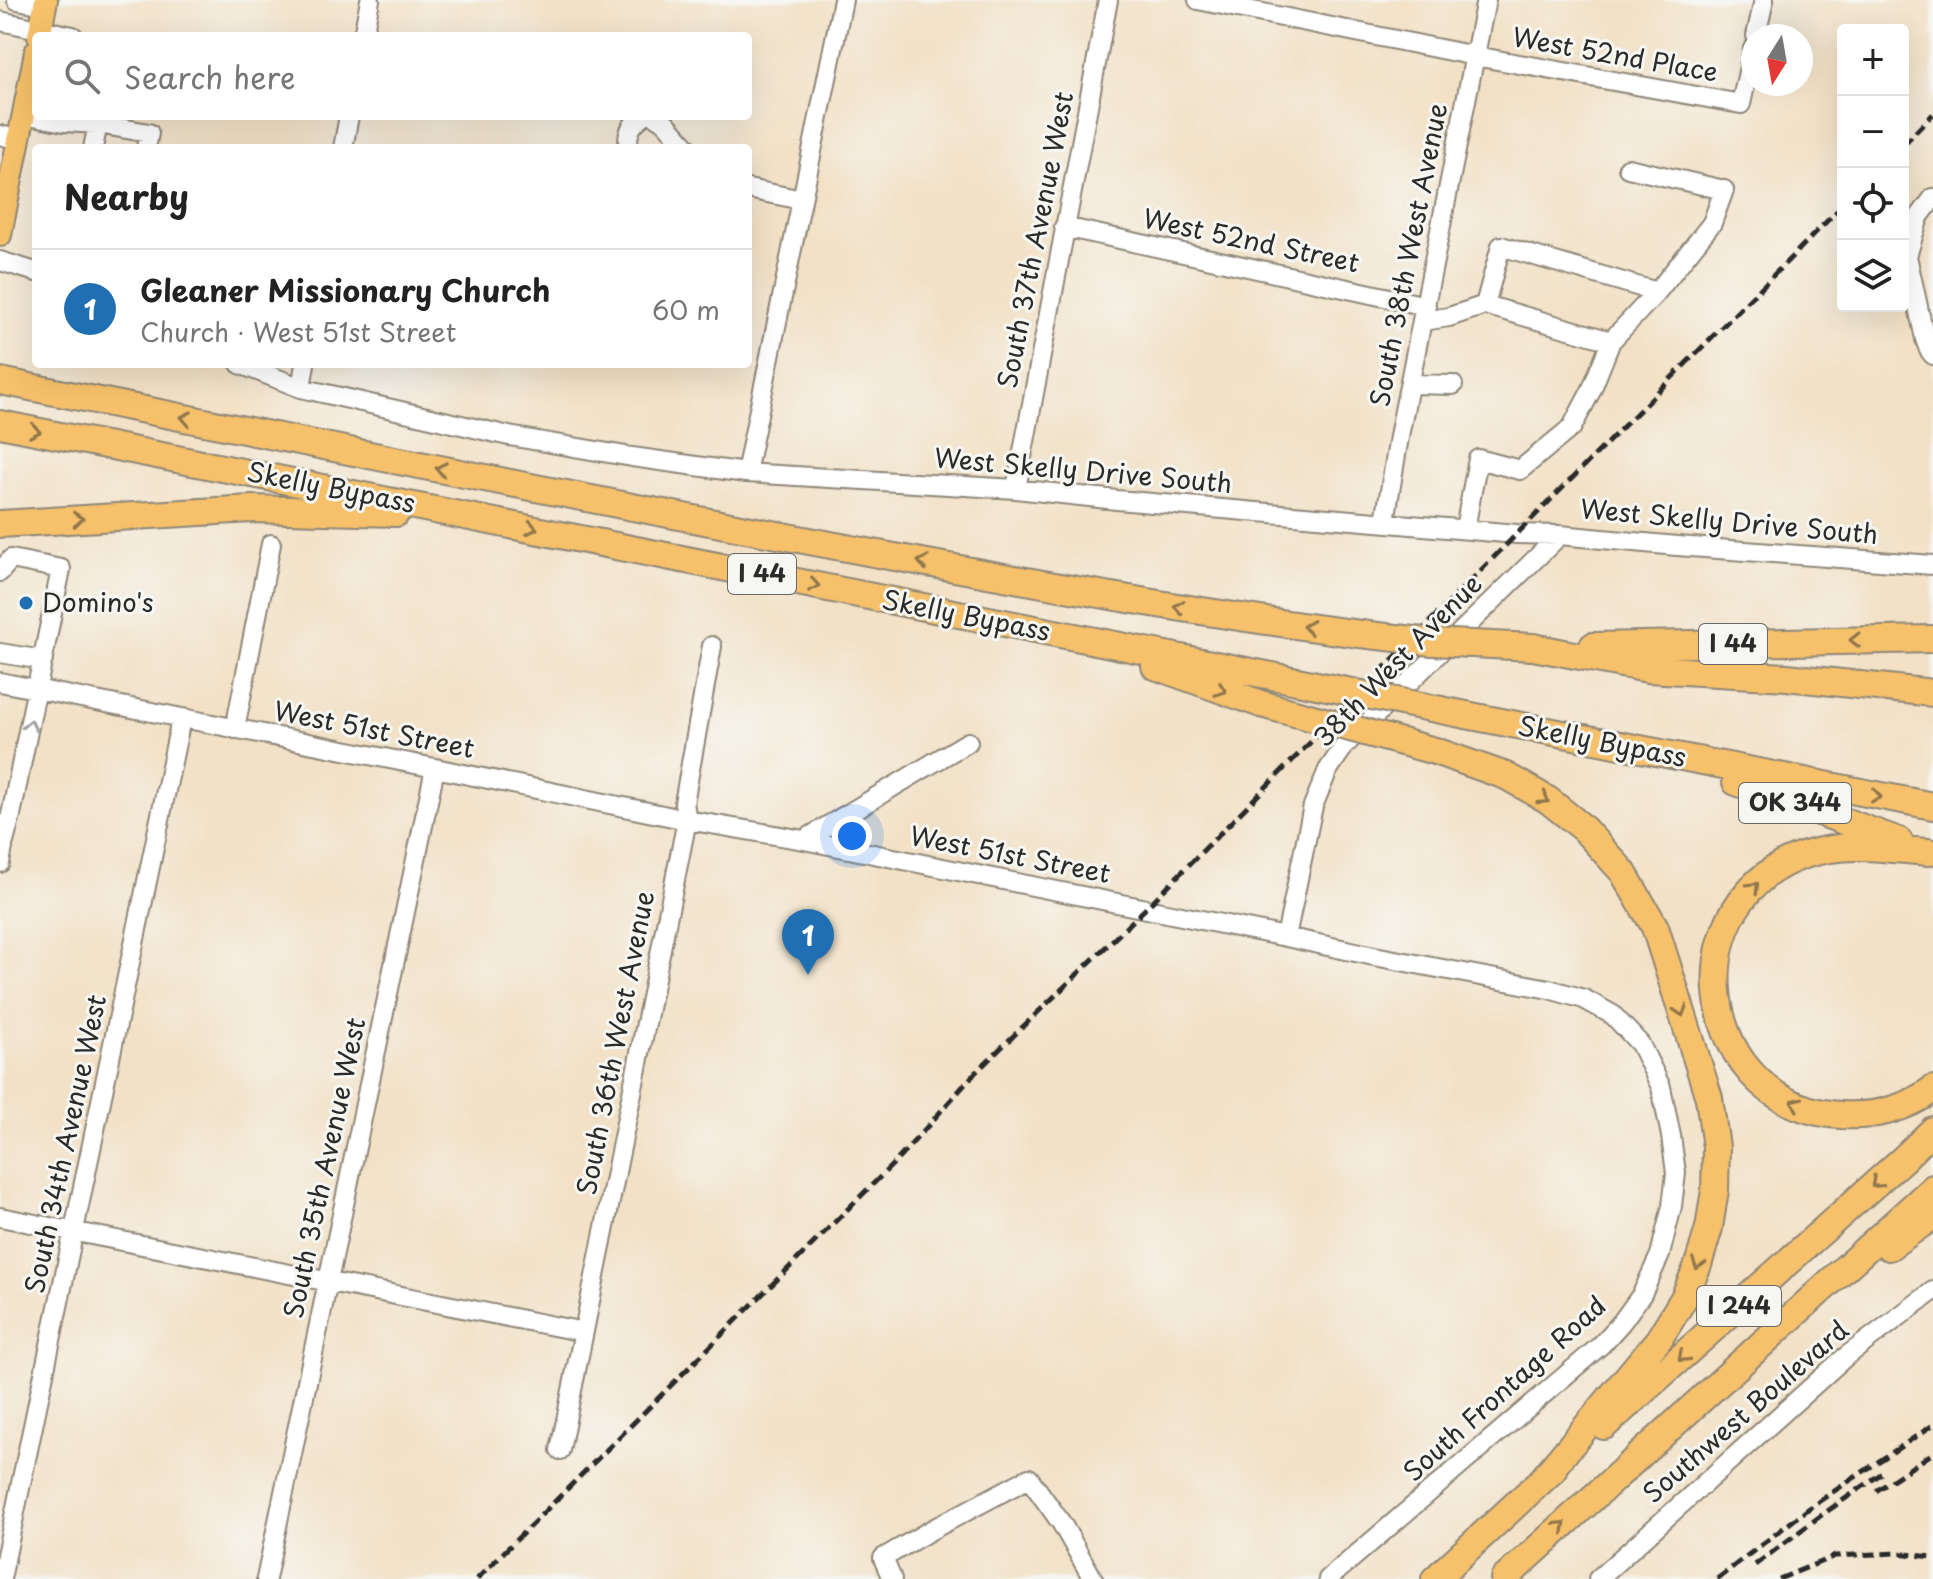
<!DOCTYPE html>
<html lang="en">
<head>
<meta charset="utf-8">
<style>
	body { margin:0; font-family:"Playpen Sans",sans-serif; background:#f2f2f2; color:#222 }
	.controls { position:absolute; right:24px; top:24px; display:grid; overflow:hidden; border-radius:8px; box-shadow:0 8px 32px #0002 }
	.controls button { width:72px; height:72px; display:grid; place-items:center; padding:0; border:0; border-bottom:2px solid #e0e0e0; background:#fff; color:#222; font:40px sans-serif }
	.compass { position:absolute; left:1741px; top:24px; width:72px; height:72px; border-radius:50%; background:#fff; box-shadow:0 8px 32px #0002; rotate:191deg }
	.you { position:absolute; left:852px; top:836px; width:28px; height:28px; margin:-20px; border:6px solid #fff; border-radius:50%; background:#1a73e8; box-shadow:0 0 0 12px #1a73e833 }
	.badge { display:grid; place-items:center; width:52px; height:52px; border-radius:50%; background:#1f6fb2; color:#fff; font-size:26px; font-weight:700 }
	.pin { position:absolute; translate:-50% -66px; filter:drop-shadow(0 2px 4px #0008) }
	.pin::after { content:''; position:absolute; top:42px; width:28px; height:24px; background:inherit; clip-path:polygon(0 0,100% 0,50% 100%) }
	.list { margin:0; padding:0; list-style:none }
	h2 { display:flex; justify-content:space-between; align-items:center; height:104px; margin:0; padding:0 32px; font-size:34px }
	h2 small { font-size:26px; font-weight:400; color:#767676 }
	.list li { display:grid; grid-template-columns:52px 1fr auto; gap:24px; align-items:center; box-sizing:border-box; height:120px; padding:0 32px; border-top:2px solid #e0e0e0 }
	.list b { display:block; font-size:30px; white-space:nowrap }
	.list p { margin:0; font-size:26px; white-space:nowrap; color:#767676 }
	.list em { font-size:26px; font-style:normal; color:#767676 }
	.icon { flex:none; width:44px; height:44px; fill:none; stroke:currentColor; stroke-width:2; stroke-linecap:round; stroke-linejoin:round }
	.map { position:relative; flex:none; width:1933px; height:1579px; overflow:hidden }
	.search { position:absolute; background:#fff; box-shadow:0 8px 32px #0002; left:32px; top:32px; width:720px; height:88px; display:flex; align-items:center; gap:20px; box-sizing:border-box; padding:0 28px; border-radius:8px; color:#767676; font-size:30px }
	.panel { position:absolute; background:#fff; box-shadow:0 8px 32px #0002; left:32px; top:144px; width:720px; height:224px; border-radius:8px }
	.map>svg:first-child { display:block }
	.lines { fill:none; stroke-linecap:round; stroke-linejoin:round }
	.minor-casing { stroke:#8e8678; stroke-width:22 }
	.major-casing { stroke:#8e8678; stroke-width:26 }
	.highway-casing { stroke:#8e8678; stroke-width:30 }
	.minor { stroke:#fff; stroke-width:18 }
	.major { stroke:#f6c16b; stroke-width:22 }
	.highway { stroke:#f6c16b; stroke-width:26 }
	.rail { stroke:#2b2b2b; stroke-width:5; stroke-dasharray:12 6; stroke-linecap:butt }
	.highway-bridge-casing { stroke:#8e8678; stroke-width:30; stroke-linecap:butt }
	.highway-bridge { stroke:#f6c16b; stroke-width:26 }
	.oneway { stroke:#90764b }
	.oneway2 { stroke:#a0a0a0 }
	.poi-dot { fill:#1f6fb2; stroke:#f6f6f2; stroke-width:3 }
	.labels { text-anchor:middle; stroke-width:6; stroke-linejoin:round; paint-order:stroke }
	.shield { fill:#f6f6f2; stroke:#686867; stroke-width:2 }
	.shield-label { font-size:24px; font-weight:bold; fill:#2b2b2b }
	.street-label { font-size:26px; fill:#2b2b2b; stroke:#f6f6f2 }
	.poi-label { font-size:26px; fill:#2b2b2b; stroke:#f6f6f2; text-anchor:start }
</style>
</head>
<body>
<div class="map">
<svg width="1933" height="1579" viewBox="0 0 1933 1579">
	<rect width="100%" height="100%" fill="#f6f6f2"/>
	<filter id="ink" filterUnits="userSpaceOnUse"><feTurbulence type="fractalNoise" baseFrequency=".0125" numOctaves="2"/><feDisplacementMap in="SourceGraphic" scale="16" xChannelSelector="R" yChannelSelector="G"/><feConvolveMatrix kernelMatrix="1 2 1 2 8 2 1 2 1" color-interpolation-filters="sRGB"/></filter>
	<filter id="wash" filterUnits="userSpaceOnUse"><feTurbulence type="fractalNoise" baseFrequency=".006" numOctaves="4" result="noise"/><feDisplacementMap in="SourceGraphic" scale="32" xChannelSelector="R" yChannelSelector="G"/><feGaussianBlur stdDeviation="1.8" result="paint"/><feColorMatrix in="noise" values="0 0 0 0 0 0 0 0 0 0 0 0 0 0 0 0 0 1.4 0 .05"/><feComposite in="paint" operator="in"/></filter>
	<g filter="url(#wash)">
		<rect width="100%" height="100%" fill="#f2e1c6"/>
	</g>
	<g filter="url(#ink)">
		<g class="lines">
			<g class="minor-casing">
				<path id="minor" d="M17 0 45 5
					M1198 0 1475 56 1741 104 1753 49
					M0 21 73 36
					M363 36 370 0
					M1756 36 1764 0
					M24 114 64 122 98 124 149 133 146 148
					M655 116 666 123 688 148
					M0 135 19 140
					M93 148 98 124
					M343 148 349 116
					M629 148C626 134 631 124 643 116
					M748 189 802 200
					M1933 198 1919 217 1907 256 1925 339 1929 350 1933 355
					M1064 227 1426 306
					M0 261 36 272
					M1423 321 1449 317 1485 305
					M1611 341 1485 305 1501 246 1657 292
					M240 364 301 388 509 436 632 457 746 473 1016 489 1117 500 1517 534 1560 535 1677 546 1933 565
					M1410 384 1453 385
					M301 388 305 364
					M746 473 843 0
					M1016 489 1108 0
					M1385 521 1400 431 1486 0
					M1465 529 1478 459 1520 470 1572 427 1591 391 1611 341 1657 292 1712 223 1724 190 1628 168
					M0 572 11 559 61 569 11 815 4 842
					M0 653 43 660
					M0 682 435 768 687 820 804 840 1286 937 1374 956 1549 989 1584 999 1613 1015 1640 1044 1661 1087 1671 1136 1676 1173 1672 1206 1660 1255 1642 1294 1621 1323 1601 1345 1328 1579
					M235 729 271 544
					M804 840 968 742
					M0 863 3 847
					M1286 937 1313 806 1328 770 1345 745 1560 535
					M0 1217 584 1332
					M560 1450 687 820 684 803 712 646
					M1 1579 181 719
					M266 1579 435 768
					M892 1579 883 1558 931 1530 1029 1478 1062 1524 1093 1579
					M1598 1579 1844 1358 1933 1291"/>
			</g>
			<g class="major-casing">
				<path id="major" d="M39 36 46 0
					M0 235 36 52"/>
			</g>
			<g class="highway-casing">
				<path id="highway" d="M0 381C291 439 582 499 873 553 1035 583 1197 613 1360 634
					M0 424 1282 678
					M0 524 251 509 396 513
					M1593 646 1933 639
					M1533 647 1648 669 1787 677 1933 693
					M1155 666 1261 704
					M1466 715 1933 806
					M1435 751 1506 776 1548 800 1582 827 1623 872 1655 927 1709 1098 1716 1147 1715 1190 1709 1228 1698 1265 1684 1298 1659 1339 1542 1480
					M1736 782 1899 841
					M1928 852C1897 850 1863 844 1831 849 1668 873 1686 1106 1841 1115 1874 1117 1907 1109 1933 1089
					M1889 1247 1933 1216
					M1604 1426 1903 1159 1933 1130
					M1435 1579 1553 1470
					M1504 1579 1933 1188"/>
			</g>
			<use href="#minor" class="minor"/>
			<use href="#major" class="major"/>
			<use href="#highway" class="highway"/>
			<path class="rail" d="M1903 145 1933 114
				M1876 1491 1933 1453
				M1755 1565 1819 1517 1885 1471
				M477 1579 900 1157 975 1073 1145 909 1843 205
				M1717 1579 1812 1506 1933 1425
				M1779 1579 1835 1556 1897 1553 1933 1557"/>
			<g class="highway-bridge-casing">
				<path id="highway-bridge" d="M1360 634 1432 642 1533 647
					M1282 678 1466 715
					M1261 704 1435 751"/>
			</g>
			<use href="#highway-bridge" class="highway-bridge"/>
		</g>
		<defs><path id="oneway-chevron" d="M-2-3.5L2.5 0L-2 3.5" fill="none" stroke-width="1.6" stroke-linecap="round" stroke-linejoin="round" transform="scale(2)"/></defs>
		<g class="oneway">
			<use href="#oneway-chevron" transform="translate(186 418) rotate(-169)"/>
			<use href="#oneway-chevron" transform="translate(35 431) rotate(11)"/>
			<use href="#oneway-chevron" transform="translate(441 469) rotate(-169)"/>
			<use href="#oneway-chevron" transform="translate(78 519) rotate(-3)"/>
			<use href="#oneway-chevron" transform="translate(532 528) rotate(11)"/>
			<use href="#oneway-chevron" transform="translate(923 562) rotate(-170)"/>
			<use href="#oneway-chevron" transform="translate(814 585) rotate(11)"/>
			<use href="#oneway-chevron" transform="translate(1179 607) rotate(-170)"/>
			<use href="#oneway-chevron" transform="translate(1308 627) rotate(-172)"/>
			<use href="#oneway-chevron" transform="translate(1855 640) rotate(179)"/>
			<use href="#oneway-chevron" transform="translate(1221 690) rotate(19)"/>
			<use href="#oneway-chevron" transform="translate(1876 796) rotate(11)"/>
			<use href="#oneway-chevron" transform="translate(1544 799) rotate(33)"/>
			<use href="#oneway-chevron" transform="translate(1754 887) rotate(-45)"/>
			<use href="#oneway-chevron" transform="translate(1681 1011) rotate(72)"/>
			<use href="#oneway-chevron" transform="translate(1796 1103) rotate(-157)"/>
			<use href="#oneway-chevron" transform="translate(1876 1183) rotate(138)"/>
			<use href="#oneway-chevron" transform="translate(1698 1264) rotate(109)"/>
			<use href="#oneway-chevron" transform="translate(1683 1357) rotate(138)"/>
			<use href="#oneway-chevron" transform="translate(1561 1526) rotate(-42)"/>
		</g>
		<use class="oneway2" href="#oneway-chevron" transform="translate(30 725) rotate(-78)"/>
	</g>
	<circle class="poi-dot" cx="26" cy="603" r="8"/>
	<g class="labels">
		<g class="shield">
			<rect x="728" y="554" width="68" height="40" rx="6"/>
			<rect x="1699" y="624" width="68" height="40" rx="6"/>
			<rect x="1739" y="783" width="112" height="40" rx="6"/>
			<rect x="1697" y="1286" width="84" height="40" rx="6"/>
		</g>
		<g class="shield-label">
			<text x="762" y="582">I 44</text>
			<text x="1733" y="652">I 44</text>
			<text x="1795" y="811">OK 344</text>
			<text x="1739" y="1314">I 244</text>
		</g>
		<g class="street-label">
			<text transform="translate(1615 55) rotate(10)" y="9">West 52nd Place</text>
			<text transform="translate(1036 240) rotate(-79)" y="9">South 37th Avenue West</text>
			<text transform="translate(1251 241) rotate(12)" y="9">West 52nd Street</text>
			<text transform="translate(1409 255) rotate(-79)" y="9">South 38th West Avenue</text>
			<text transform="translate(1083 471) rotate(5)" y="9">West Skelly Drive South</text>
			<text transform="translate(331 488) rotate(11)" y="9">Skelly Bypass</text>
			<text transform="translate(1729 522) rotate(5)" y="9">West Skelly Drive South</text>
			<text transform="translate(966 616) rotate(11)" y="9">Skelly Bypass</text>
			<text transform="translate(1398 661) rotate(-46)" y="9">38th West Avenue</text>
			<text transform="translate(374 730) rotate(11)" y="9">West 51st Street</text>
			<text transform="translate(1602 742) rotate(11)" y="9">Skelly Bypass</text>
			<text transform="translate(1010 855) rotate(11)" y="9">West 51st Street</text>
			<text transform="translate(616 1043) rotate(-79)" y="9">South 36th West Avenue</text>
			<text transform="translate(66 1144) rotate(-78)" y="9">South 34th Avenue West</text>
			<text transform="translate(325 1168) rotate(-78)" y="9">South 35th Avenue West</text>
			<text transform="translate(1505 1389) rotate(-42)" y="9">South Frontage Road</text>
			<text transform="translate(1746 1412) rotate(-41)" y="9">Southwest Boulevard</text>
		</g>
		<g class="poi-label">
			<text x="42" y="612">Domino's</text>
		</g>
	</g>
</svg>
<div class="controls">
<button>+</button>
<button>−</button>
<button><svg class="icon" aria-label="locate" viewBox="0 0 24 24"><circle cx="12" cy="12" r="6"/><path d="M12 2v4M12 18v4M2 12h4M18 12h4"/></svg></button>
<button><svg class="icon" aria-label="layers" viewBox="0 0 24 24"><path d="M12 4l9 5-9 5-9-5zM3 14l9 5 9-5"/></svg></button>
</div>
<svg class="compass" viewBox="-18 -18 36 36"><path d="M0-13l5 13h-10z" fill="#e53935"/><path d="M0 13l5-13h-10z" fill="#767676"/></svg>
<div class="you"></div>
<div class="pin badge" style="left:808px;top:975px">1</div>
<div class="search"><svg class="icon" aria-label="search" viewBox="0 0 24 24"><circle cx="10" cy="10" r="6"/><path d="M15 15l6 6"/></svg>Search here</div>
<section class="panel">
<h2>Nearby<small></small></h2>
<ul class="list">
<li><span class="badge">1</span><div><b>Gleaner Missionary Church</b><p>Church · West 51st Street</p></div><em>60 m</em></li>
</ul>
</section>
</div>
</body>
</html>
